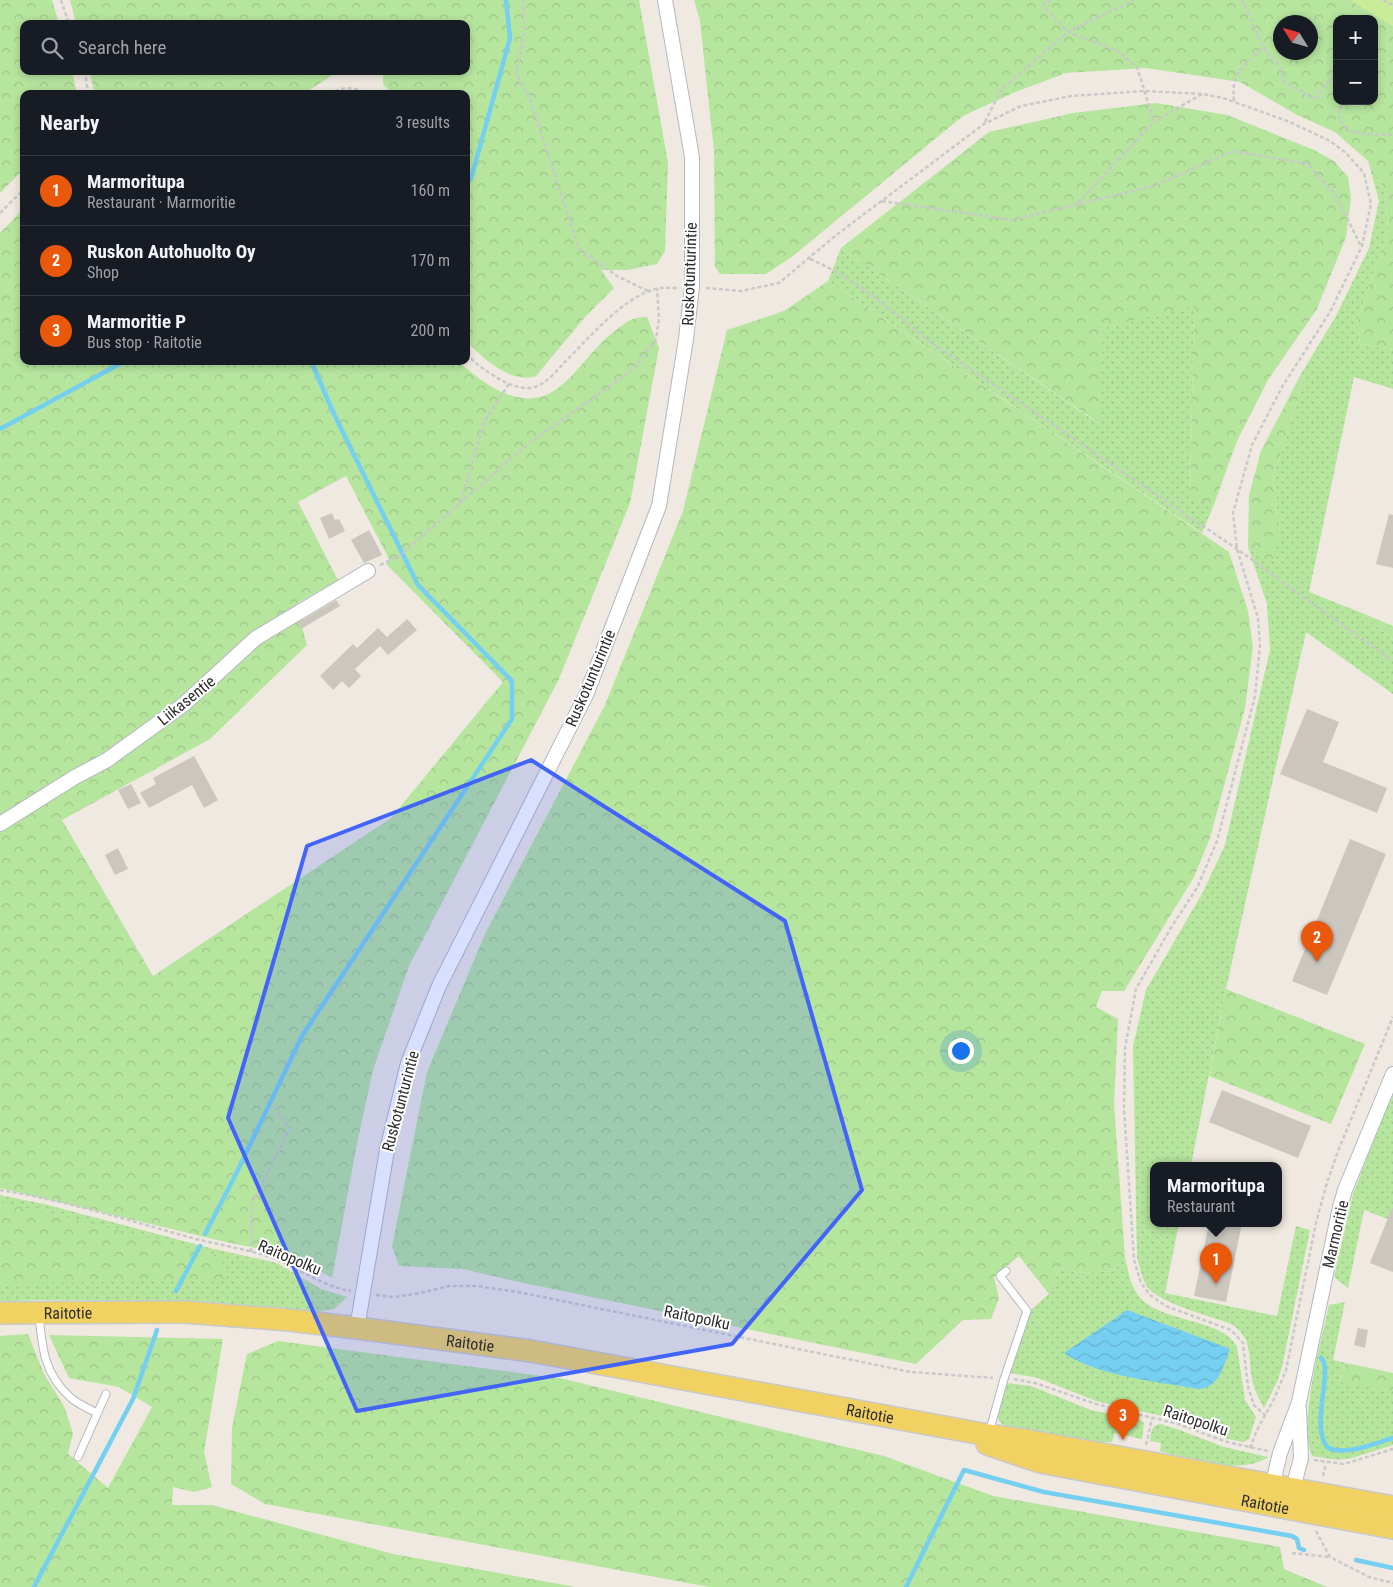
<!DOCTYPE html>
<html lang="en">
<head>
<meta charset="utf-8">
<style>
	body { margin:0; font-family:"Roboto Condensed",sans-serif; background:#242831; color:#f1f3f6 }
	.controls { position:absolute; right:15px; top:15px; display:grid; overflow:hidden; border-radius:10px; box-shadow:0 2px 8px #0003 }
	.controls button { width:45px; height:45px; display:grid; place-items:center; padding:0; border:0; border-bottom:1px solid #363941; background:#171b24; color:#f1f3f6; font:25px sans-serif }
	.compass { position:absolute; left:1273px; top:15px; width:45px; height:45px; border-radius:50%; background:#171b24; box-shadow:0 2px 8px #0003; rotate:307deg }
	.you { position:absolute; left:960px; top:1050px; width:18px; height:18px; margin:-12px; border:4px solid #fff; border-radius:50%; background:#1a73e8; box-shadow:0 0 0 8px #1a73e833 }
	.badge { display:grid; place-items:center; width:32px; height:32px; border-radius:50%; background:#ea580c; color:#fff; font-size:16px; font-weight:700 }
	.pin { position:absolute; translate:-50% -41px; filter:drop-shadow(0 1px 2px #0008) }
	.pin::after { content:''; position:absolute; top:26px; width:18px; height:15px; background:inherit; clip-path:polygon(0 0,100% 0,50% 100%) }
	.popup { position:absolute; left:1150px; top:1162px; width:132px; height:65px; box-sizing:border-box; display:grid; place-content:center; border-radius:10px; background:#171b24; filter:drop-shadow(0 1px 4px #0005); font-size:16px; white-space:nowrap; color:#9ea1a6 }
	.popup b { font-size:19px; color:#f1f3f6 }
	.popup::after { content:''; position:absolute; left:50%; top:100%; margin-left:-10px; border:10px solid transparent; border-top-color:#171b24 }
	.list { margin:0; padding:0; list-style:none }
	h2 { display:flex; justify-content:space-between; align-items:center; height:65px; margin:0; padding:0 20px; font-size:21px }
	h2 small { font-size:16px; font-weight:400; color:#9ea1a6 }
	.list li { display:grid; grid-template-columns:32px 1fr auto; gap:15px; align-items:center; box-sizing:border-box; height:70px; padding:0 20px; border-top:1px solid #363941 }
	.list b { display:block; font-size:19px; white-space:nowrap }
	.list p { margin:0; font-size:16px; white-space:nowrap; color:#9ea1a6 }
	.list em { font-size:16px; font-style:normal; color:#9ea1a6 }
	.icon { flex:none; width:28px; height:28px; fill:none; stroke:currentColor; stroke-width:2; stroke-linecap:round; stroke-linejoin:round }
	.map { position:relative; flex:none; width:1393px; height:1587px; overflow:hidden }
	.search { position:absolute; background:#171b24; box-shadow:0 2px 8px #0003; left:20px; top:20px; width:450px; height:55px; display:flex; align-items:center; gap:12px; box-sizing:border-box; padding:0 18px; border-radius:10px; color:#9ea1a6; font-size:19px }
	.panel { position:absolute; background:#171b24; box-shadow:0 2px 8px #0003; left:20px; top:90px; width:450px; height:275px; border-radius:10px }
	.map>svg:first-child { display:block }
	.grass { fill:url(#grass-dots) }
	.forest { fill:url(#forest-crowns); fill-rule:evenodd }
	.pitch { fill:#c9ec9a }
	.water { fill:url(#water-waves) }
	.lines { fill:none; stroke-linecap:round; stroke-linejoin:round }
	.stream { stroke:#75cff0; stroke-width:4.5 }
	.building { fill:#cbc7bf }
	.service-casing { stroke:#b4b7c1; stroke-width:9 }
	.minor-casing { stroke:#b4b7c1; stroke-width:16 }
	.primary-casing { stroke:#c9c9c9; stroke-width:24 }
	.path { stroke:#c9c9c9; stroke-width:2.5; stroke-dasharray:4 2.5; stroke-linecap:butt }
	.service { stroke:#fff; stroke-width:7 }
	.minor { stroke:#fff; stroke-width:14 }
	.primary { stroke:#f2d163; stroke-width:21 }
	.marked { fill:#4264fb; fill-opacity:0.2; stroke:#4264fb; stroke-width:4; stroke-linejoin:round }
	.labels { text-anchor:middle; stroke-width:4; stroke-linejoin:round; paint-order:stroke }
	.street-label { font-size:16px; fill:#2e2e2e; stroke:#fff }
</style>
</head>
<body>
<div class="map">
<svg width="1393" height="1587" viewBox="0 0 1393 1587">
	<defs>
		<pattern id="grass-dots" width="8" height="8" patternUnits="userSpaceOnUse" patternTransform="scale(1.25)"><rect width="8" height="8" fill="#b6e59e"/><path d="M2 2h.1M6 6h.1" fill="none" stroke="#9dc588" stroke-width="1.8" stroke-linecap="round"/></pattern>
		<pattern id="forest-crowns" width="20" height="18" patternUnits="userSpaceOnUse" patternTransform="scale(1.25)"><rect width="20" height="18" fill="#b6e59e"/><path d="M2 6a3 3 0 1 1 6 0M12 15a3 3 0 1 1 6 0" fill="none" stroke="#9dc588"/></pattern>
		<pattern id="water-waves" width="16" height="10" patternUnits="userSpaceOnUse" patternTransform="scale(1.25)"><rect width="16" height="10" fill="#75cff0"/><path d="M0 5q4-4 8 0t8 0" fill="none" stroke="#66b2ce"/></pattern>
	</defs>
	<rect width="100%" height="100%" fill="#efe9e1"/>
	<path class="grass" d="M1368 161 1385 190 1388 230 1357 322 1360 344 1393 350V389L1354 377 1309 592 1362 613 1393 640V694L1306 632 1226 989 1191 1165H1154V1223H1179L1165 1293 1277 1316 1296 1226 1310 1230 1282 1367 1277 1382 1264 1408C1259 1399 1255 1392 1253 1383 1247 1359 1255 1339 1231 1324 1210 1316 1162 1304 1148 1288 1142 1280 1140 1267 1137 1258L1133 1046 1146 990 1203 892 1225 845 1270 650 1267 604 1248 547 1270 563 1280 532 1273 478 1305 375 1301 374 1336 316 1369 248 1379 201Z
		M841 248 1098 423 1103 328 1194 305 1190 494 1213 507 1202 533 828 281Z
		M1393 1092V1221L1364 1210 1348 1288 1334 1277 1353 1194Z
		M0 1195 44 1204 210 1248 277 1263 321 1289 347 1297 334 1309 319 1312 184 1302 38 1300 0 1302Z
		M1125 1258C1128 1271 1130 1284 1138 1295 1158 1323 1224 1318 1237 1347L1245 1400 1256 1417 1249 1439 1244 1442 1228 1439 1175 1419 1096 1401 1038 1378 1011 1373 1025 1324 1031 1310 1052 1291 1059 1267 1078 1273 1113 1271Z
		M1345 1302 1333 1360 1346 1363 1339 1381 1393 1391V1445L1352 1458 1338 1460 1312 1456C1298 1422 1321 1342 1329 1305Z
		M1007 1383 1031 1386 1091 1410 1140 1420 1144 1423 1142 1439 1115 1433 1112 1442H1091L1004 1426 999 1421 998 1417Z
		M1160 1424 1177 1429 1224 1447 1268 1457C1243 1475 1187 1461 1160 1451L1161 1443 1150 1441C1151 1433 1151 1425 1160 1424Z"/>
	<path class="forest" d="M0 0H52L59 24H24V71H72L76 89V94H24V169L0 193Z
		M70 0H639L668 163 665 251 657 264 628 270H601L614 288 586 316 536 376C511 384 481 358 466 340V94H392L383 84V71H466V24H76Z
		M694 0H1350L1393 26V350L1360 344 1357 322 1388 230 1385 190 1368 161 1335 132 1297 115 1240 82 1146 68 1066 73 1013 93 963 116 793 256 766 274H720L715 267 714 152 700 21ZM1337 19H1374V101H1337ZM1280 22H1310V52H1280Z
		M89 71H339L303 94H95Z
		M1156 103 1227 115 1314 150 1334 161 1348 177 1351 198 1346 237 1317 309 1268 380 1237 441 1213 507 1190 495 1194 306 1103 328 1099 423 841 248 989 132 1073 113Z
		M24 208V361H458C487 387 526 416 562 385 582 368 595 345 616 330 629 321 631 317 647 317L659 348 630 503 559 679 409 966 373 1070 358 1139 332 1278 292 1255 230 1243 0 1188V233ZM346 476 390 561 386 564 503 682 391 818 153 976 62 820 210 739 307 645 296 604 338 580 298 502Z
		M828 281 1229 552 1248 611 1253 647 1245 708 1210 838 1194 877 1124 991H1102L1096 1007 1118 1019 1114 1104 1125 1258 1113 1271 1078 1273 1059 1267 1052 1291 1049 1294 1019 1256 994 1277 999 1298 991 1319 963 1320 916 1364 519 1282 463 1269 399 1266 392 1246 427 1072 485 934 605 705 683 511 727 330 784 311Z
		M1301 374 1305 375 1273 478 1280 532 1271 564 1248 547 1249 495 1261 451Z
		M1362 613 1393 626V640Z
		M1226 989 1365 1044 1331 1124 1209 1076Z
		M0 1202 53 1214 220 1256 227 1279 0 1284Z
		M28 1334 44 1374 64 1406 73 1433 68 1454 108 1488 152 1407 119 1387 69 1378 49 1335 223 1339 204 1452 212 1487 194 1492 173 1487 172 1505H212L393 1554 576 1587H0V1336Z
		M278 1341 564 1379 884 1456 993 1496 1280 1547 1284 1569 1327 1587H709L265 1504 231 1484 232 1427 247 1354Z
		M1346 1363 1393 1373V1391L1339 1382Z"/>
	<path class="pitch" d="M1350 0H1393V26Z"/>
	<path class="water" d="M1127 1310 1228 1348 1230 1350C1223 1366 1219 1388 1199 1389 1160 1382 1096 1376 1064 1353Z"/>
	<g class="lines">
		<path class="stream" d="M466 182 471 179 510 38 506 0
			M0 429 125 361
			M205 1234 236 1174 302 1036 512 719V681L418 585 333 412 311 361
			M176 1291 200 1246
			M1321 1358C1334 1369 1310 1424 1327 1447 1343 1457 1376 1443 1393 1438
			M1356 1560 1393 1568
			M34 1587 133 1399 157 1330
			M906 1587 964 1470 1044 1492 1292 1536 1297 1539 1299 1548 1304 1550"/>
	</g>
	<path class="building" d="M332 513 335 520 339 519 345 531 329 539 320 518Z
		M1389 514 1393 515V568L1376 564Z
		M369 530 382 555 364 563 351 540Z
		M336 600 340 606 301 629 297 623Z
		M407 619 417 630 388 655 380 646 355 669 361 676 349 688 342 681 333 690 320 676 353 644 357 648 378 628 387 637Z
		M1307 709 1339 722 1323 762 1387 788 1377 813 1280 774Z
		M194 756 218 800 204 808 192 785 149 808 140 793 156 784 153 778Z
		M131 784 141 803 128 809 118 790Z
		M1350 839 1386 854 1327 995 1292 981Z
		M118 848 128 869 115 875 105 855Z
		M1222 1090 1311 1126 1298 1158 1209 1122Z
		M1392 1208H1393V1272L1370 1263Z
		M1209 1223H1242L1226 1302 1194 1296Z
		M1358 1328 1368 1330 1365 1348 1354 1345Z"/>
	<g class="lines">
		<g class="service-casing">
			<path id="service" d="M39 1315C42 1347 44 1374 70 1397 77 1404 88 1408 97 1413
				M989 1433 1004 1379 1027 1311 1000 1276 1006 1271
				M78 1457 106 1394"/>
		</g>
		<g class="minor-casing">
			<path id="minor" d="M0 824 75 777 107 760 183 705 256 638 368 571
				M357 1328 387 1150 408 1063 439 986 586 695 659 506 686 339 692 287V157L665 0
				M1271 1491 1280 1453 1299 1402 1340 1207 1345 1190 1393 1074
				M1291 1496 1301 1458 1299 1409"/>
		</g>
		<g class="primary-casing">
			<g id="primary">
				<path id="s1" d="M0 1313 184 1312 289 1320 357 1328 531 1351 988 1435 1025 1440 1393 1507"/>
				<path id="s2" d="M987 1444 1040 1462 1393 1528"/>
			</g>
		</g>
		<path class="path" d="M61 0 69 24
			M523 0 525 30 516 74 530 99 579 248 617 276 648 291
			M1051 0 1043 5 1068 32 1118 51 1137 67 1154 122
			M1242 0 1263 47 1280 66 1285 83 1316 99 1330 79 1337 80
			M1383 0 1393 5
			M85 71 88 94
			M329 94C341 87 355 86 366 94
			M1234 101C1231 69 1244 69 1263 47
			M1350 101 1339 110V120L1350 131 1366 134 1393 135
			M985 122 1001 90 1068 32 1134 0
			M882 201 1012 220 1154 186 1233 151 1308 164 1335 194 1361 246
			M1078 203 1154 122 1202 94
			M0 213 24 189
			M810 259C854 278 892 310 929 341L1237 549 1393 661
			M706 288 741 291 779 283 835 236 984 124 1021 106 1071 96 1144 91 1203 94 1223 98 1290 122 1330 141 1346 153 1364 173 1371 204 1362 246 1330 312 1282 387 1252 445 1233 513 1237 549 1258 618 1260 645 1255 696 1217 841 1197 888 1172 926 1136 989 1125 1048 1124 1108 1134 1260 1141 1283 1150 1295 1166 1306 1231 1330 1243 1343 1248 1387 1254 1405 1265 1415
			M466 354C479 367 510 390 529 388 543 387 554 374 563 364 586 341 622 298 655 289 662 287 670 288 678 288
			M460 503 531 442 634 369 656 339 659 319 657 288
			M380 565 401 555 460 503 485 420 509 384
			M0 1190C63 1200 124 1219 185 1236 213 1244 243 1248 270 1257 299 1267 320 1286 351 1291
			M251 1252 252 1204 290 1128 274 1107
			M376 1295 393 1297 415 1294 450 1286H477L518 1292 636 1316 911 1372 993 1378
			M1014 1379 1035 1383 1096 1404 1178 1424 1227 1442 1268 1451
			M1146 1445 1152 1418
			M1250 1448 1257 1430 1274 1399 1286 1370 1316 1223 1326 1186 1338 1151 1393 1017
			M1314 1460 1344 1464 1393 1449
			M1323 1476 1326 1463
			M1316 1531 1330 1557 1369 1577 1393 1583
			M1292 1553 1330 1557"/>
		<use href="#service" class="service"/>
		<use href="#minor" class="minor"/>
		<use href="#primary" class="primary"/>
	</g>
	<path class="marked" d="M531 760 785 921 862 1190 732 1344 357 1411 228 1118 307 846Z"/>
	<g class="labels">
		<g class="street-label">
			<text transform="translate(689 274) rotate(-88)" y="6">Ruskotunturintie</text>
			<text transform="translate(590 678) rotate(-67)" y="6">Ruskotunturintie</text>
			<text transform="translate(186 700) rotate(-39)" y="6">Liikasentie</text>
			<text transform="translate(400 1101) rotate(-75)" y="6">Ruskotunturintie</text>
			<text transform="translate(1335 1234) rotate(-77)" y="6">Marmoritie</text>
			<text transform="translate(290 1257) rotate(23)" y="6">Raitopolku</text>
			<text dy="6" stroke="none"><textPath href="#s1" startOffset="68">Raitotie</textPath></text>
			<text transform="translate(697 1317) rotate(12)" y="6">Raitopolku</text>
			<text dy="6" stroke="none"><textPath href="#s1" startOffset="472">Raitotie</textPath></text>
			<text dy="6" stroke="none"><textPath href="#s1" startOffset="878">Raitotie</textPath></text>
			<text transform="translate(1196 1420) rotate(18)" y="6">Raitopolku</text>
			<text dy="6" stroke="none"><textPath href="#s2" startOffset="285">Raitotie</textPath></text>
		</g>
	</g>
</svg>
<div class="controls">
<button>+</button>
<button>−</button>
</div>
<svg class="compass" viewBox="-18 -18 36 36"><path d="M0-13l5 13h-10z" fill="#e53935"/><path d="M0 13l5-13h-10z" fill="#9ea1a6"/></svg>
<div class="you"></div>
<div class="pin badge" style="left:1216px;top:1284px">1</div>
<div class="popup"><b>Marmoritupa</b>Restaurant</div>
<div class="pin badge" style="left:1317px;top:962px">2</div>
<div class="pin badge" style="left:1123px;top:1440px">3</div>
<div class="search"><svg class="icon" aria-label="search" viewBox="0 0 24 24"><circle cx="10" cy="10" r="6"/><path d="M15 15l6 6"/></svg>Search here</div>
<section class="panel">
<h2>Nearby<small>3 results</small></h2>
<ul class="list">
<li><span class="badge">1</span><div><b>Marmoritupa</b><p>Restaurant · Marmoritie</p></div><em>160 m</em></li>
<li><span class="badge">2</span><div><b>Ruskon Autohuolto Oy</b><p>Shop</p></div><em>170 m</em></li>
<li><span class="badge">3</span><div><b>Marmoritie P</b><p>Bus stop · Raitotie</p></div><em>200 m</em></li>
</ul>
</section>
</div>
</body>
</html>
